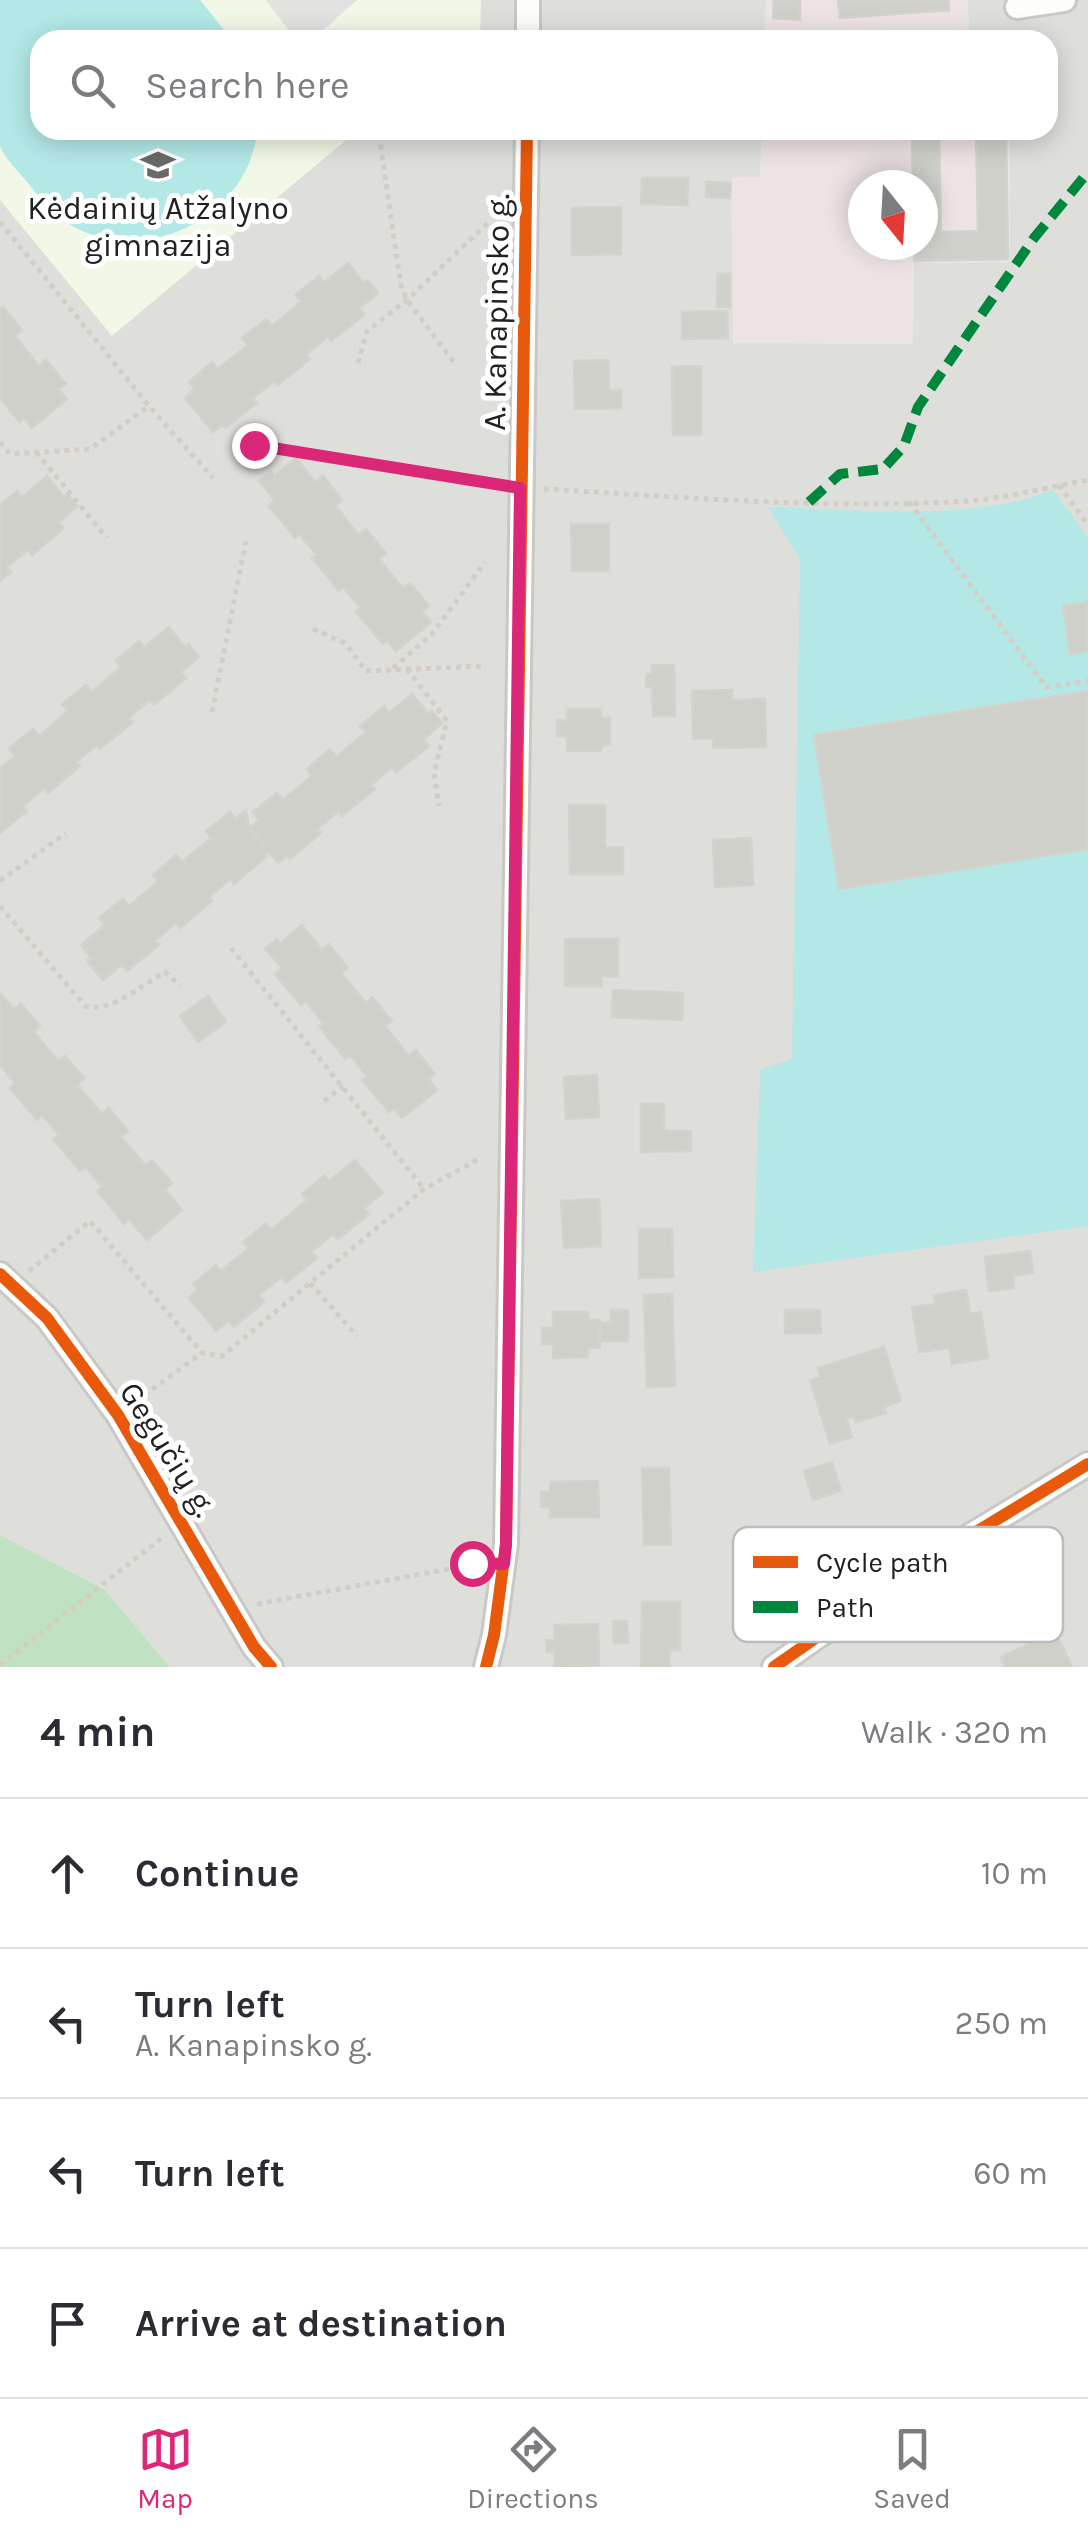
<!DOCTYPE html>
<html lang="en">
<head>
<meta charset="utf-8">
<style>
	body { margin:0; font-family:Karla,sans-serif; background:#f7f7f7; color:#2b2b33 }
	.compass { position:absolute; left:848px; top:170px; width:90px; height:90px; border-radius:50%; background:#fff; box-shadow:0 5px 25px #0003; rotate:162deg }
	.stop { position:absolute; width:30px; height:30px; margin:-22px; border:8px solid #db2777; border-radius:50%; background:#fff }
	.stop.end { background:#db2777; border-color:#fff; box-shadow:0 2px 10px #0008 }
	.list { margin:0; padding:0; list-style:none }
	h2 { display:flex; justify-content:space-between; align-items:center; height:130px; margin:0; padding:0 40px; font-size:42px }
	h2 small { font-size:32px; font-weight:400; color:#7c7c81 }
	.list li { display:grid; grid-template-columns:65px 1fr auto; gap:30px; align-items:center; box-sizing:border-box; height:150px; padding:0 40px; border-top:2px solid #e1e1e2 }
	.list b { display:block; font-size:38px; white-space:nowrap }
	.list p { margin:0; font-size:32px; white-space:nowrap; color:#7c7c81 }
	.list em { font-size:32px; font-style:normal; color:#7c7c81 }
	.icon { flex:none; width:55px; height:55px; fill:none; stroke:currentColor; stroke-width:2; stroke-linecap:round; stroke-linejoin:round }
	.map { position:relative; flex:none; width:1088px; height:1667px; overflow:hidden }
	.search { position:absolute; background:#fff; box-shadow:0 5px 25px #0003; left:30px; right:30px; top:30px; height:110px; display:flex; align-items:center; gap:25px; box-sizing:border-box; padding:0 35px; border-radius:30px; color:#7c7c81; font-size:38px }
	.sheet { height:730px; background:#fff }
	nav { display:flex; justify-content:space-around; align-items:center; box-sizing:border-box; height:140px; border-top:2px solid #e1e1e2; background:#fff; font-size:28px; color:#7c7c81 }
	nav a { display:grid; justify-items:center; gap:5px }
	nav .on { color:#db2777 }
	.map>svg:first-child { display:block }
	.residential { fill:#dedfdb }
	.industrial { fill:#ede3e4; fill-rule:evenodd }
	.education { fill:#f1f8e7 }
	.forest { fill:#c0e1c2 }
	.pitch { fill:#b3e8e7 }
	.parking { fill:#e2e2e0 }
	.building { fill:#d0d0cb; stroke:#d3d2cb; stroke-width:2.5 }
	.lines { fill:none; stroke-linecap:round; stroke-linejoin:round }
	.minor-casing { stroke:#c8c8c6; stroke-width:28 }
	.path { stroke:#d4cdc5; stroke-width:5; stroke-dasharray:5 5; stroke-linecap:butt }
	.minor { stroke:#fdfdfc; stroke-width:22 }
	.quiet { stroke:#00873e; stroke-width:10; stroke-dasharray:20 10; stroke-linecap:butt }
	.cycleway-casing { stroke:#fff; stroke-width:19 }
	.cycleway { stroke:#e8590c; stroke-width:12 }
	.route { stroke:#db2777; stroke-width:12 }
	.labels { text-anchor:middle; stroke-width:10; stroke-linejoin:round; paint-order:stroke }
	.poi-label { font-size:32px; fill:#212121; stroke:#fff }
	.street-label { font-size:32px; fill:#212121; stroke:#fff }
	.key { fill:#fff; stroke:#bcbcbc; stroke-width:2.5 }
	.key-label { font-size:28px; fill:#212121 }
</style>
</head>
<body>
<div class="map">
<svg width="1088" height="1667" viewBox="0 0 1088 1667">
	<rect width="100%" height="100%" fill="#eff0ea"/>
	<path class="residential" d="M0 0H766L765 40H40V130H762L760 177 732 178 913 343V263L1010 262V130H1048V40H970L967 0H1088V1667H170L104 1589 0 1535Z"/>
	<path class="industrial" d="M766 0H967L970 40H765Z
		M762 130H1010V262L914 263 913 344 733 343 731 178 760 177ZM863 185H923V245H863Z"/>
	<path class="education" d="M0 0H481L480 40H40V130H358L112 336 0 200Z"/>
	<path class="forest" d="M0 1535 104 1589 170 1667H0Z"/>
	<path class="pitch" d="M0 0H200L232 40H40V130H257C250 214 152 265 78 229 56 218 43 202 28 183 20 173 4 158 0 146 0 136 0 119 0 108 0 72 0 36 0 0Z
		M1053 490 1088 537V1226L753 1272 760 1070 792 1059 800 559 768 507C857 509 969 523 1053 490Z"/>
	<path class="parking" d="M266 0H357L312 40H296Z"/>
	<path class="building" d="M774 0H800V20L773 18Z
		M838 0H948L949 10 840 18Z
		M912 130H939L941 232 978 231 976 130H1006L1008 259 914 261V245H923V185H913Z
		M642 178H688L687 205 641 204Z
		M706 182 731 183 730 198 706 197Z
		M621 207V254L572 255V208Z
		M348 263 364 283 368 280 378 293 359 308 364 315 331 341 328 337 306 354 310 359 278 385 274 381 253 398 257 403 225 428 222 425 213 432 185 398 195 389 189 382 212 362 218 369 248 345 242 338 266 319 272 326 301 302 295 295 319 276 324 282Z
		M718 274H730V307H717Z
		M3 307 22 330 15 336 39 366 46 360 66 384 59 389 67 399 32 428 24 418 19 422 0 398V309Z
		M727 311 728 338 682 339V312Z
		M608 360 609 390H621V408L575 409 574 361Z
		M701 366V435H673L672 367Z
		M296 458 315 482 323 476 342 500 335 506 359 535 366 529 386 553 379 559 403 588 410 583 429 606 422 612 431 622 396 651 387 641 383 644 356 612 361 608 343 587 339 591 312 558 317 555 299 534 295 538 269 506 275 501 259 481 271 472 274 476Z
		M47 476 64 497 67 494 77 506 59 522 64 528 32 555 28 550 7 567 11 572 0 581V505L17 491 22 497Z
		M571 524H609V571H572Z
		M1088 602V651L1070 654 1063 606Z
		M169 627 185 647 189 644 199 657 181 672 186 678 154 705 150 700 129 718 133 722 100 749 97 745 76 762 80 766 48 793 44 788 23 806 27 811 0 833V768L15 756 9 748 33 729 39 736 68 711 62 704 86 685 92 692 121 667 116 661 139 641 144 647Z
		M652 665H674L675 716H653L652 687H646V674H652Z
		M732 690V700L765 699 766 747 713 748V738L693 739 692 691Z
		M1088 691V849L839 889 814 735Z
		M412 694 429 714 432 711 442 723 424 739 429 746 396 772 392 767 371 785 375 789 342 816 339 811 317 829 321 833 290 859 287 855 278 863 249 828 259 820 253 812 277 793 283 800 312 776 307 769 330 749 336 757 366 732 360 726 384 706 389 713Z
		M567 709H601V718H610V745L601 746V751H567V737L557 736V720H567Z
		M569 805H605V848L623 847V874H570Z
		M246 810 249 828 270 853 263 854 266 857 234 884 230 879 209 897 212 901 180 928 176 923 155 941 159 945 127 971 122 965 103 980 87 961 91 958 81 945 105 925 99 918 123 899 129 906 158 882 153 875 176 855 182 862 211 838 206 831 230 812 235 819Z
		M751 838 753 885 715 887 713 840Z
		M302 925 322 950 329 944 348 968 341 973 366 1003 372 997 392 1021 385 1026 409 1056 416 1050 435 1074 429 1079 437 1090 402 1118 394 1108 389 1112 362 1080 367 1076 350 1055 345 1059 319 1026 323 1023 306 1001 301 1005 275 974 282 968 265 949 277 939 280 943Z
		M565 939H618V977L601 976 602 986H565Z
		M613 990 683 993 682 1020 612 1017Z
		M0 993 14 1009 21 1004 40 1026 34 1032 58 1061 65 1056 84 1078 77 1085 102 1114 109 1108 128 1131 121 1137 146 1166 152 1160 172 1183 165 1189 182 1210 147 1240 129 1219 124 1224 97 1191 102 1187 86 1167 80 1171 53 1139 59 1135 42 1115 37 1120 10 1088 15 1083 0 1065Z
		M208 996 226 1022 198 1042 180 1016Z
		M597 1075 599 1117 566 1119 564 1077Z
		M641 1104H664V1131H691V1151L641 1152Z
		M355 1160 383 1193 364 1208 369 1214 338 1239 333 1234 311 1252 317 1258 286 1283 281 1277 259 1295 264 1302 234 1327 228 1321 216 1331 189 1298 198 1290 193 1284 216 1265 221 1271 249 1248 243 1242 266 1223 271 1230 307 1200 302 1194 325 1175 329 1181Z
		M599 1199 601 1246 564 1248 561 1201Z
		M639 1229H672L673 1277 639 1278Z
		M1030 1251 1033 1273 1013 1276 1014 1288 989 1291 985 1257Z
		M966 1290 970 1314 981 1312 988 1358 952 1364 949 1348 919 1352 912 1307 936 1304 934 1295Z
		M672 1294 675 1386 647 1387 644 1295Z
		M611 1310H628V1341H600V1323H611Z
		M785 1310H820L821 1333H785Z
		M553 1312H588L589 1320H600V1347L588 1348V1357L553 1358V1344H542V1328H553Z
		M884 1347 901 1401 884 1407 886 1413 856 1422 854 1416 846 1418 852 1437 830 1444 810 1380 821 1377 818 1368Z
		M832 1462 841 1491 813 1500 804 1471Z
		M642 1468H669L671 1545H644Z
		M598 1481 599 1517H550V1507H541V1492H550V1482Z
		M642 1602H680V1650H670L669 1667H641Z
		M613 1621H627L628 1643H614Z
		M598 1624 599 1665 555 1667V1652H547L546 1640H555L554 1625Z
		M1055 1631 1072 1667H1005L1001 1657Z"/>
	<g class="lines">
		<g class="minor-casing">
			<path id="minor" d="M1017 7 1064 0
				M528 40V0
				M0 1274 47 1318 118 1415 254 1647 271 1667
				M486 1667 494 1635 506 1544 527 130
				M774 1667 907 1574 1088 1464"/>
		</g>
		<path class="path" d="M379 135 401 286 407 300 456 365
			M0 222 149 406 213 478
			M358 363 367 331 407 300 491 220
			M0 442 10 454 90 449 149 406
			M254 445 498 485
			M36 452 107 538
			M1059 485 1088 525
			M544 489C684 497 826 510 967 501 1007 498 1048 487 1088 480
			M909 502 1046 687 1088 681
			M313 629 345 643 366 671 484 666
			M393 668 432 634 485 562
			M407 669 447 721 434 773 439 806
			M212 712 246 541
			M0 881 66 833
			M0 906 85 1006C110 1014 143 984 165 972L180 986
			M231 948 424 1189
			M324 1101 343 1086
			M29 1271 90 1221 202 1353 222 1356 424 1189 479 1159
			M310 1283 357 1336
			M136 1401 202 1353
			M257 1604 482 1563
			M0 1665 163 1537"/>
		<use href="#minor" class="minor"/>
		<path class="quiet" d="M809 502 840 474 883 469 904 446 918 407 1034 238 1088 172"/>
		<g class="cycleway-casing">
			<path id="cycleway" d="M0 1274 47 1318 118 1415 254 1647 271 1667
				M486 1667 494 1635 506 1544 527 130
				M774 1667 907 1574 1088 1464"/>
		</g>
		<use href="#cycleway" class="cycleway"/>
	</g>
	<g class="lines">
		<path class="route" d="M254 445 520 488 506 1544 504 1564 472 1563"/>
	</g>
	<defs>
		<g id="school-bare" transform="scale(2.7)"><path d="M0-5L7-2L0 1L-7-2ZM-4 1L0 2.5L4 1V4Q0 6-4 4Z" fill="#696967" stroke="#fff" stroke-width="2.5" paint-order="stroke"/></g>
	</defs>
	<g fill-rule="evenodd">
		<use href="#school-bare" x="158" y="165"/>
	</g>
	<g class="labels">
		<g class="poi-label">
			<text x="158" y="219">Kėdainių Atžalyno<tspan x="158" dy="37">gimnazija</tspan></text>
		</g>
		<g class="street-label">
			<text transform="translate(496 312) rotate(-89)" y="11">A. Kanapinsko g.</text>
			<text transform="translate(168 1449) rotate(58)" y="11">Gegučių g.</text>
		</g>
	</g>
	<rect x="733" y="1527" width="330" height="115" rx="15" class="key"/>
	<rect x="753" y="1556" width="45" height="12" fill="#e8590c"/>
	<rect x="753" y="1601" width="45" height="12" fill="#00873e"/>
	<g class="key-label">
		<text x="816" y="1572">Cycle path</text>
		<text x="816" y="1617">Path</text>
	</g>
</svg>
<svg class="compass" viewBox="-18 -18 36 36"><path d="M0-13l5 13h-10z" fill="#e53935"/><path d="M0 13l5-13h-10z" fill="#7c7c81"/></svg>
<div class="stop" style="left:472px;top:1563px"></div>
<div class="stop end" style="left:254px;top:445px"></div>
<div class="search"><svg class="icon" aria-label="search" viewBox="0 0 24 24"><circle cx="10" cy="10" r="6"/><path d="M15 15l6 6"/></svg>Search here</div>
</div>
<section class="sheet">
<h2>4 min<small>Walk · 320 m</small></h2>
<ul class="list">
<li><svg class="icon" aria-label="ahead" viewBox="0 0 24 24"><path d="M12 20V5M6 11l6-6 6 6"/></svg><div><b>Continue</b></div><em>10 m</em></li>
<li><svg class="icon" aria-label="left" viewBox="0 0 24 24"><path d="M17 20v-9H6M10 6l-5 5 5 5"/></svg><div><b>Turn left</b><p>A. Kanapinsko g.</p></div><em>250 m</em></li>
<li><svg class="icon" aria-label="left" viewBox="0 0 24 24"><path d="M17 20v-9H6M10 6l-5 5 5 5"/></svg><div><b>Turn left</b></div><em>60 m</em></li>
<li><svg class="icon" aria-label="arrive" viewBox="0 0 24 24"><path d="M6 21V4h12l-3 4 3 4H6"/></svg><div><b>Arrive at destination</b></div></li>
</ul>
</section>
<nav>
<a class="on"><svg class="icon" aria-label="map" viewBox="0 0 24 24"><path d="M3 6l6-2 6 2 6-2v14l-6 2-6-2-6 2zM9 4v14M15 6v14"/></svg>Map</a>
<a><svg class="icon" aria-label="directions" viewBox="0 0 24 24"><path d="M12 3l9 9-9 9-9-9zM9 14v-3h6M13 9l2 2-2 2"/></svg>Directions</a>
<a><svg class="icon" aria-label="saved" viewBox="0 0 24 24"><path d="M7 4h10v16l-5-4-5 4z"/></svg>Saved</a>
</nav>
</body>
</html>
